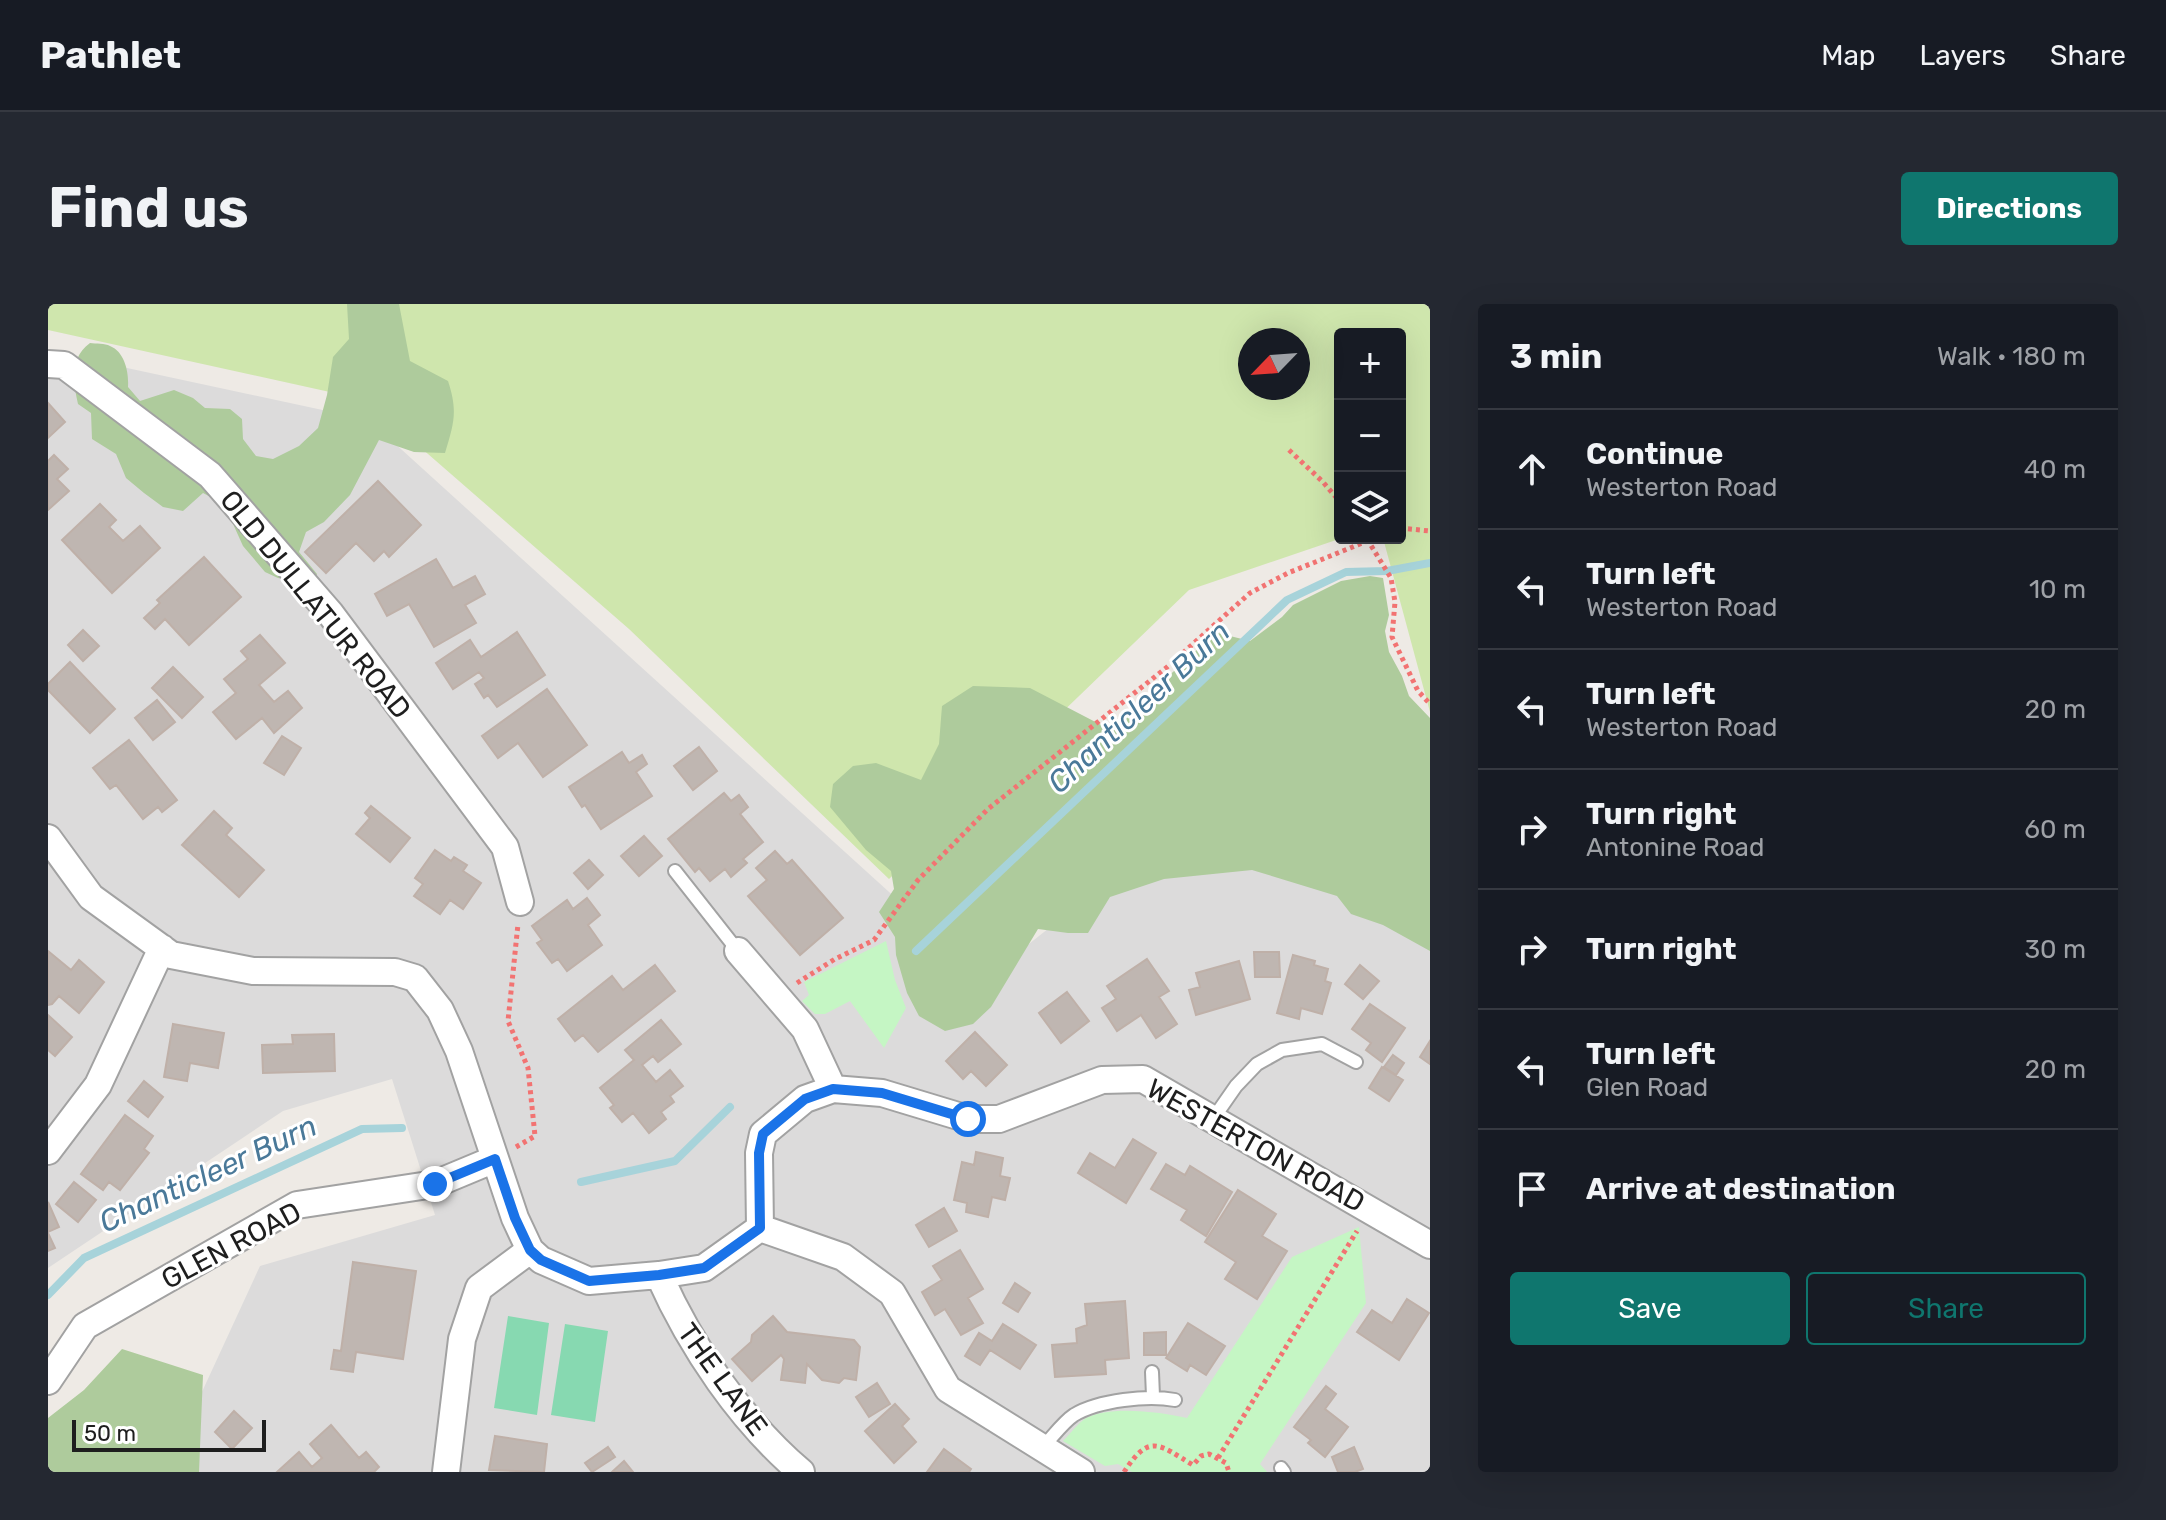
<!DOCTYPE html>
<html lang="en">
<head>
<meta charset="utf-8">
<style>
	body { margin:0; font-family:Rubik,sans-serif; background:#242831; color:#f1f3f6 }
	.controls { position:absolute; right:24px; top:24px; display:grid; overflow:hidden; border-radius:8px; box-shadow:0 8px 32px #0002 }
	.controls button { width:72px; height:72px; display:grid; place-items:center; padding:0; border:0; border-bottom:2px solid #363941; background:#171b24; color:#f1f3f6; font:40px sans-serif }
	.compass { position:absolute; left:1190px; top:24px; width:72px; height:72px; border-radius:50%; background:#171b24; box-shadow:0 8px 32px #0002; rotate:245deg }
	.scale { position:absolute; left:24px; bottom:20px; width:194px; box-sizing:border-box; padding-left:8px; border:4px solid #1e1e1e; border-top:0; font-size:22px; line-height:28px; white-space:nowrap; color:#1e1e1e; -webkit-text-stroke:6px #fff; paint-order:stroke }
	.stop { position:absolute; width:24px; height:24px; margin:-18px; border:6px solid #1a73e8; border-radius:50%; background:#fff }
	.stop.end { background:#1a73e8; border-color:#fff; box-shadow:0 2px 8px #0008 }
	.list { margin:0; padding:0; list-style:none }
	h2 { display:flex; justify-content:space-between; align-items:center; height:104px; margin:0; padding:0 32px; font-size:34px }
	h2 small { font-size:26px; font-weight:400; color:#9ea1a6 }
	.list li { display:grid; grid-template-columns:52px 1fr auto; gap:24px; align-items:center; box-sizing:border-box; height:120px; padding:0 32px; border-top:2px solid #363941 }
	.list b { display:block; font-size:30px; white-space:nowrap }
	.list p { margin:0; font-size:26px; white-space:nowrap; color:#9ea1a6 }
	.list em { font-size:26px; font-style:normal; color:#9ea1a6 }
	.actions { display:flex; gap:16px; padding:24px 32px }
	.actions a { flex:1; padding:18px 0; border:2px solid #0f766e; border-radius:8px; text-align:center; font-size:28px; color:#0f766e }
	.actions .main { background:#0f766e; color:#fff }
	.icon { flex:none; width:44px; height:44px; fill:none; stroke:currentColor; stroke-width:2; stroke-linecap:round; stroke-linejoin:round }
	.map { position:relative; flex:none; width:1382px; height:1168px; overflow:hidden; border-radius:8px }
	header { display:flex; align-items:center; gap:48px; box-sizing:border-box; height:112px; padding:0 40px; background:#171b24; border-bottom:2px solid #363941 }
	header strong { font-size:38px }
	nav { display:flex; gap:44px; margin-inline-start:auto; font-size:28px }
	.intro { display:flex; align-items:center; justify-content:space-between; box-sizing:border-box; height:192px; padding:0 48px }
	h1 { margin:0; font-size:56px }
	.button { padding:20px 36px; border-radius:8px; background:#0f766e; color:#fff; font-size:28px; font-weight:700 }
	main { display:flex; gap:48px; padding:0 48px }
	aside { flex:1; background:#171b24; border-radius:8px; box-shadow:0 8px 32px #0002 }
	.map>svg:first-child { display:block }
	.residential { fill:#dcdbdb }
	.grass { fill:#cfe6ad; fill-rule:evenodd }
	.forest { fill:#aecb9c }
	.park { fill:#c5f6c4 }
	.pitch { fill:#87d9b1 }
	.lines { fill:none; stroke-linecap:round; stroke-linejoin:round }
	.stream { stroke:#a7d3da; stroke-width:8 }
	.building { fill:#bfb6b1; stroke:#bfb0a8; stroke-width:2 }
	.service-casing { stroke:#a2a2a2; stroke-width:16 }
	.minor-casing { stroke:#a2a2a2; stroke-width:30 }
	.path { stroke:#f27372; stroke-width:5; stroke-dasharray:4 4; stroke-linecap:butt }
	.service { stroke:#fff; stroke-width:12 }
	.minor { stroke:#fff; stroke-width:26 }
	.route { stroke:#1a73e8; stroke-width:10 }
	.labels { text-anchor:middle; stroke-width:6; stroke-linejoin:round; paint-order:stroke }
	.street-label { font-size:28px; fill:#1e1e1e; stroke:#fff }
	.water-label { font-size:30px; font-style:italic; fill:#4a7999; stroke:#fff }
</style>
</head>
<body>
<header>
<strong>Pathlet</strong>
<nav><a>Map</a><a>Layers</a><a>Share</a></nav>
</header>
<div class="intro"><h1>Find us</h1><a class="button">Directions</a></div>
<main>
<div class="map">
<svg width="1382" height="1168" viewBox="0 0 1382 1168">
	<rect width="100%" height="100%" fill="#eeeae5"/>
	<path class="residential" d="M0 47 321 116 937 675 1088 555 1216 539 1382 612V1168H117L212 962 387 911 344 775 235 807 0 964Z"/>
	<path class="grass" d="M0 0H1382V408L1335 234H1352V30H1292V234H1294L1141 286 841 575 581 325 318 96 0 26ZM1202 36H1250V84H1202Z"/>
	<path class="forest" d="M299 0H351L362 57 400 77C410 107 406 119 397 149L366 148 331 136 302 191 276 218 258 228 251 248 269 270 265 280 230 274 217 268 195 242 176 200 155 189 135 207 115 203 96 189 78 174 68 150 44 135 43 109 30 100C25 77 21 55 42 39 48 40 57 39 62 42 77 48 81 69 80 83L92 97 126 86 145 94 157 104 182 105 194 115 195 135 208 152 225 155 251 142 270 124 279 91 285 53 301 35Z
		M1322 272 1335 274 1341 311 1337 327 1341 348 1354 372 1361 392 1382 414V647L1335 621 1303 610 1289 592 1204 566 1116 575 1062 593 1040 629H1020L990 625 943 703 925 720 897 727 871 712 859 689 848 651 847 633 831 608 846 585 843 567 818 546 782 503 785 480 805 462 828 459 873 476 891 440 894 402 925 382 982 384 1059 424C1095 392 1134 364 1166 328L1202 337 1234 313 1245 301 1293 277Z
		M74 1045 155 1071 151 1168H0V1114L36 1086Z"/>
	<path class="park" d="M838 637 847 676 858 704 836 744 802 697 777 710H767L754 697 761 691 756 678Z
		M1311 923 1318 999 1212 1160 1219 1168H1084L1070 1160 1057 1162 1015 1137C1022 1130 1030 1119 1038 1114 1062 1101 1114 1108 1139 1114L1244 953Z"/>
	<path class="pitch" d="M460 1012 501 1019 489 1111 446 1104Z
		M517 1020 560 1027 547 1118 503 1111Z"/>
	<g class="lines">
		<path class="stream" d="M868 647 1239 296 1298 268 1339 267 1382 259
			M533 878 627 857 682 803
			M0 991 36 954 314 825 354 824"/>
	</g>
	<path class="building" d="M0 99 17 118 0 134Z
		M6 151 20 165 9 175 21 187 0 206V157Z
		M330 177 373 221 341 253 336 247 326 257 308 239 278 269 257 248Z
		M52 200 68 216 61 223 75 237 92 222 112 244 64 289 14 236Z
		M156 253 193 293 141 341 117 315 107 325 96 314 112 299 109 296Z
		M388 255 405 284 427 272 437 290 417 301 428 319 386 343 361 300 339 312 327 290Z
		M35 326 51 342 35 357 20 341Z
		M469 328 497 371 449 403 440 391 436 394 427 380 436 374 431 368 405 385 388 359 422 336 433 353Z
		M212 331 237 359 211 381 226 398 240 387 254 404 226 429 214 414 188 435 165 408 188 389 176 375 200 355 193 347Z
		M22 358 67 405 42 429 0 386V380Z
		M125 363 155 393 134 414 104 384Z
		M499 385 539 441 495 473 470 439 450 454 434 432Z
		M109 396 127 418 105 436 87 414Z
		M234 432 253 444 236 471 216 459Z
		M81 436 129 496 114 508 110 503 95 515 68 481 62 485 45 464Z
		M651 443 669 467 645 486 626 462Z
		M574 448 581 459 594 451 599 460 588 468 604 492 553 525 537 501 534 503 521 483Z
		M676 489 683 497 691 491 700 503 692 510 715 538 695 555 699 559 683 573 677 565 662 577 651 564 647 568 620 535Z
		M323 502 362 534 342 558 308 530 322 514 317 509Z
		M166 507 184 524 178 531 216 566 191 593 134 541Z
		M596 532 614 552 591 572 573 552Z
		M387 546 403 557 406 553 419 561 415 567 433 579 415 605 402 596 392 610 366 592 375 580 367 574Z
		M727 547 739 560 744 556 795 614 752 651 700 592 719 576 708 564Z
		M541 556 555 571 540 585 526 569Z
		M539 594 552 611 540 621 554 641 519 667 510 655 504 659 489 639 494 636 484 622 519 596 525 605Z
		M0 647 23 666 31 656 56 678 31 709 11 692 4 700 0 701Z
		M1206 648H1231L1232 673H1207Z
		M1245 651 1267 657 1266 661 1280 665 1277 677 1283 679 1274 710 1253 704 1251 715 1229 709Z
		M1099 655 1121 687 1111 693 1129 720 1108 734 1093 711 1069 727 1054 704 1068 695 1059 682Z
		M1191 657 1202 695 1148 711 1141 686 1152 683 1148 669Z
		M607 661 627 687 550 748 535 731 527 737 510 715 564 672 575 686Z
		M1312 661 1331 677 1315 695 1297 680Z
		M1019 688 1041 717 1013 739 991 709Z
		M1322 700 1357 724 1334 758 1318 746 1323 739 1304 725Z
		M0 711 24 733 7 752 0 746Z
		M613 716 633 740 610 758 605 752 594 761 608 778 622 766 635 782 622 792 626 798 613 808 618 815 601 829 585 809 574 818 562 804 566 801 552 784 586 756 577 746Z
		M125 720 176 729 170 764 142 759 139 777 116 773Z
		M927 728 959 761 938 782 923 767 915 775 898 757Z
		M286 730 287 767 215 769 214 741 245 740 244 731Z
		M1382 737V760L1372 753Z
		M1345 751 1356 759 1348 771 1336 763Z
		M1334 763 1355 776 1341 797 1321 784Z
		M96 777 115 793 100 813 80 797Z
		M77 811 105 832 96 845 101 849 72 886 61 878 55 886 33 870Z
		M1085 835 1108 849 1078 899 1030 869 1042 849 1067 864Z
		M928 848 955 854 952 872 962 874 957 896 944 893 940 913 918 908 919 899 906 896 914 858 926 861Z
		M1118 860 1137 871 1142 862 1184 888 1158 932 1133 916 1139 906 1103 885Z
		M26 878 48 896 30 918 8 900Z
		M1190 886 1228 910 1214 932 1239 947 1209 995 1177 975 1188 958 1157 938Z
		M0 898 11 923 0 928Z
		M896 904 909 927 881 943 868 921Z
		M0 929 7 944 0 947Z
		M912 946 935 985 920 994 935 1019 913 1031 897 1005 887 1011 874 988 894 976 885 962Z
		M305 958 368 967 355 1055 308 1048 305 1068 283 1065 286 1046 293 1047Z
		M967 979 982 989 970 1008 955 999Z
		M1359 995 1381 1009 1351 1056 1309 1028 1324 1006 1344 1019Z
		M1077 997 1081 1054 1057 1056 1058 1070 1007 1073 1004 1041 1029 1039 1028 1025 1039 1021 1037 1000Z
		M725 1012 739 1028 806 1036 812 1043 808 1076 796 1074 791 1079 774 1076 759 1060 757 1079 733 1076 736 1055 733 1051 704 1077 684 1055 703 1038 704 1031Z
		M1140 1019 1177 1042 1158 1071 1142 1061 1139 1067 1118 1054Z
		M955 1020 988 1041 972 1065 942 1046 932 1061 917 1052 931 1029 944 1037Z
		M1118 1028V1051H1096V1029Z
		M829 1079 842 1100 821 1113 808 1093Z
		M1278 1082 1288 1090 1277 1105 1300 1123 1277 1153 1260 1139 1263 1136 1246 1123Z
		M847 1100 861 1115 854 1122 868 1138 846 1159 817 1127Z
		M186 1107 204 1124 184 1145 167 1128Z
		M283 1121 311 1154 318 1148 331 1163 326 1168H229L251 1148 264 1163 274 1154 262 1140Z
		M447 1132 499 1140 496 1168 441 1166Z
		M560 1143 567 1153 544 1168 537 1159Z
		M1306 1143 1315 1165 1307 1168H1290L1284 1153Z
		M896 1145 923 1165 921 1168H879Z
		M576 1157 585 1168H564Z"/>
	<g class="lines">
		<g class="service-casing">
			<path id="service" d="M627 567 690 647
				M1165 815 1188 782 1209 760 1234 746 1274 740 1308 758
				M1104 1068 1105 1092
				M994 1144C1004 1134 1014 1119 1026 1111 1051 1096 1100 1091 1127 1096
				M1233 1164 1236 1168"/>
		</g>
		<g class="minor-casing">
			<path id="minor" d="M0 60 16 61 162 171 282 309 457 543 472 598
				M0 534 43 593 123 651 205 667 347 668 367 674 392 706 411 747 467 914 482 946 493 956 541 977 611 971 656 964 712 924
				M690 647 757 725 785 785
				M0 847 50 781 114 644
				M712 924 711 849 715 830 757 795 785 785 834 789 920 815H951L1054 776 1095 775 1382 941
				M712 924 795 953 844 989 900 1085 1033 1168
				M611 971C643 1043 693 1117 753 1168
				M0 1077 37 1022 249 901 387 880 447 855
				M398 1168 414 1035 431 984 482 946"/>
		</g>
		<path class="path" d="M1241 146 1275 178 1292 198
			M1352 224 1382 227
			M1319 235 1343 274 1347 298 1344 333 1370 387 1382 400
			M749 679 787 655 826 636 870 576 940 505 1118 364 1202 289 1240 269 1327 234
			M468 843 487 832 480 764 460 717 470 620
			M1170 1154 1309 927
			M1076 1168C1102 1128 1111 1141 1145 1161L1153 1152 1161 1150 1178 1159 1181 1168"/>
		<use href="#service" class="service"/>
		<use href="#minor" class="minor"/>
	</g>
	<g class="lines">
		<path class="route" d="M387 880 447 855 467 914 482 946 493 956 541 977 611 971 656 964 712 924 711 849 715 830 757 795 785 785 834 789 920 815"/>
	</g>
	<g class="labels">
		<g class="street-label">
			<text transform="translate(268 300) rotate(51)" y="10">OLD DULLATUR ROAD</text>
			<text transform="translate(1208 841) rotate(29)" y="10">WESTERTON ROAD</text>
			<text transform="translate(183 941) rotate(-28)" y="10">GLEN ROAD</text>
			<text transform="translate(675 1075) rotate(54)" y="10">THE LANE</text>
		</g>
		<g class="water-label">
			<text transform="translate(1091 403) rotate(-43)" y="10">Chanticleer Burn</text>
			<text transform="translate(160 870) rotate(-25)" y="10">Chanticleer Burn</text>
		</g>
	</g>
</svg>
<div class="controls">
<button>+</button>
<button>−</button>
<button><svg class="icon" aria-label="layers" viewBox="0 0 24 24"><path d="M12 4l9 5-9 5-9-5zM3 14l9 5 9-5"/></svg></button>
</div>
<svg class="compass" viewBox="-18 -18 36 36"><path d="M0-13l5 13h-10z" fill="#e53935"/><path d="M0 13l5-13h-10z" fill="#9ea1a6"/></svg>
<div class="scale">50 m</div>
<div class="stop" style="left:920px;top:815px"></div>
<div class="stop end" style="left:387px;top:880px"></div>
</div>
<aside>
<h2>3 min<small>Walk · 180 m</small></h2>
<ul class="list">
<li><svg class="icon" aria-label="ahead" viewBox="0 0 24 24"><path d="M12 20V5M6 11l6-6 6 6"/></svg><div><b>Continue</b><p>Westerton Road</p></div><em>40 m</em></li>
<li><svg class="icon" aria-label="left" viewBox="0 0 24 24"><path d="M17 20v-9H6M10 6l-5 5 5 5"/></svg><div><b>Turn left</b><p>Westerton Road</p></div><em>10 m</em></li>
<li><svg class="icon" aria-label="left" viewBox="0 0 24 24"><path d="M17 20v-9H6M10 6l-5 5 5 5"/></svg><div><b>Turn left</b><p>Westerton Road</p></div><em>20 m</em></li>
<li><svg class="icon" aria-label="right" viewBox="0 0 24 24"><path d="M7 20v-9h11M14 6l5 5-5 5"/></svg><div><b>Turn right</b><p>Antonine Road</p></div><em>60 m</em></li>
<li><svg class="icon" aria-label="right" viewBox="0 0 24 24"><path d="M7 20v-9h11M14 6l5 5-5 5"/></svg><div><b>Turn right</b></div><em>30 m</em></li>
<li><svg class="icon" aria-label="left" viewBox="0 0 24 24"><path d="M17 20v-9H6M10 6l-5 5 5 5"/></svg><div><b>Turn left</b><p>Glen Road</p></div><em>20 m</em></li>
<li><svg class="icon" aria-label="arrive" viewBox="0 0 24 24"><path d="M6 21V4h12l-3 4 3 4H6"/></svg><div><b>Arrive at destination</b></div></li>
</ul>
<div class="actions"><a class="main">Save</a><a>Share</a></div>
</aside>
</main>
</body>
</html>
